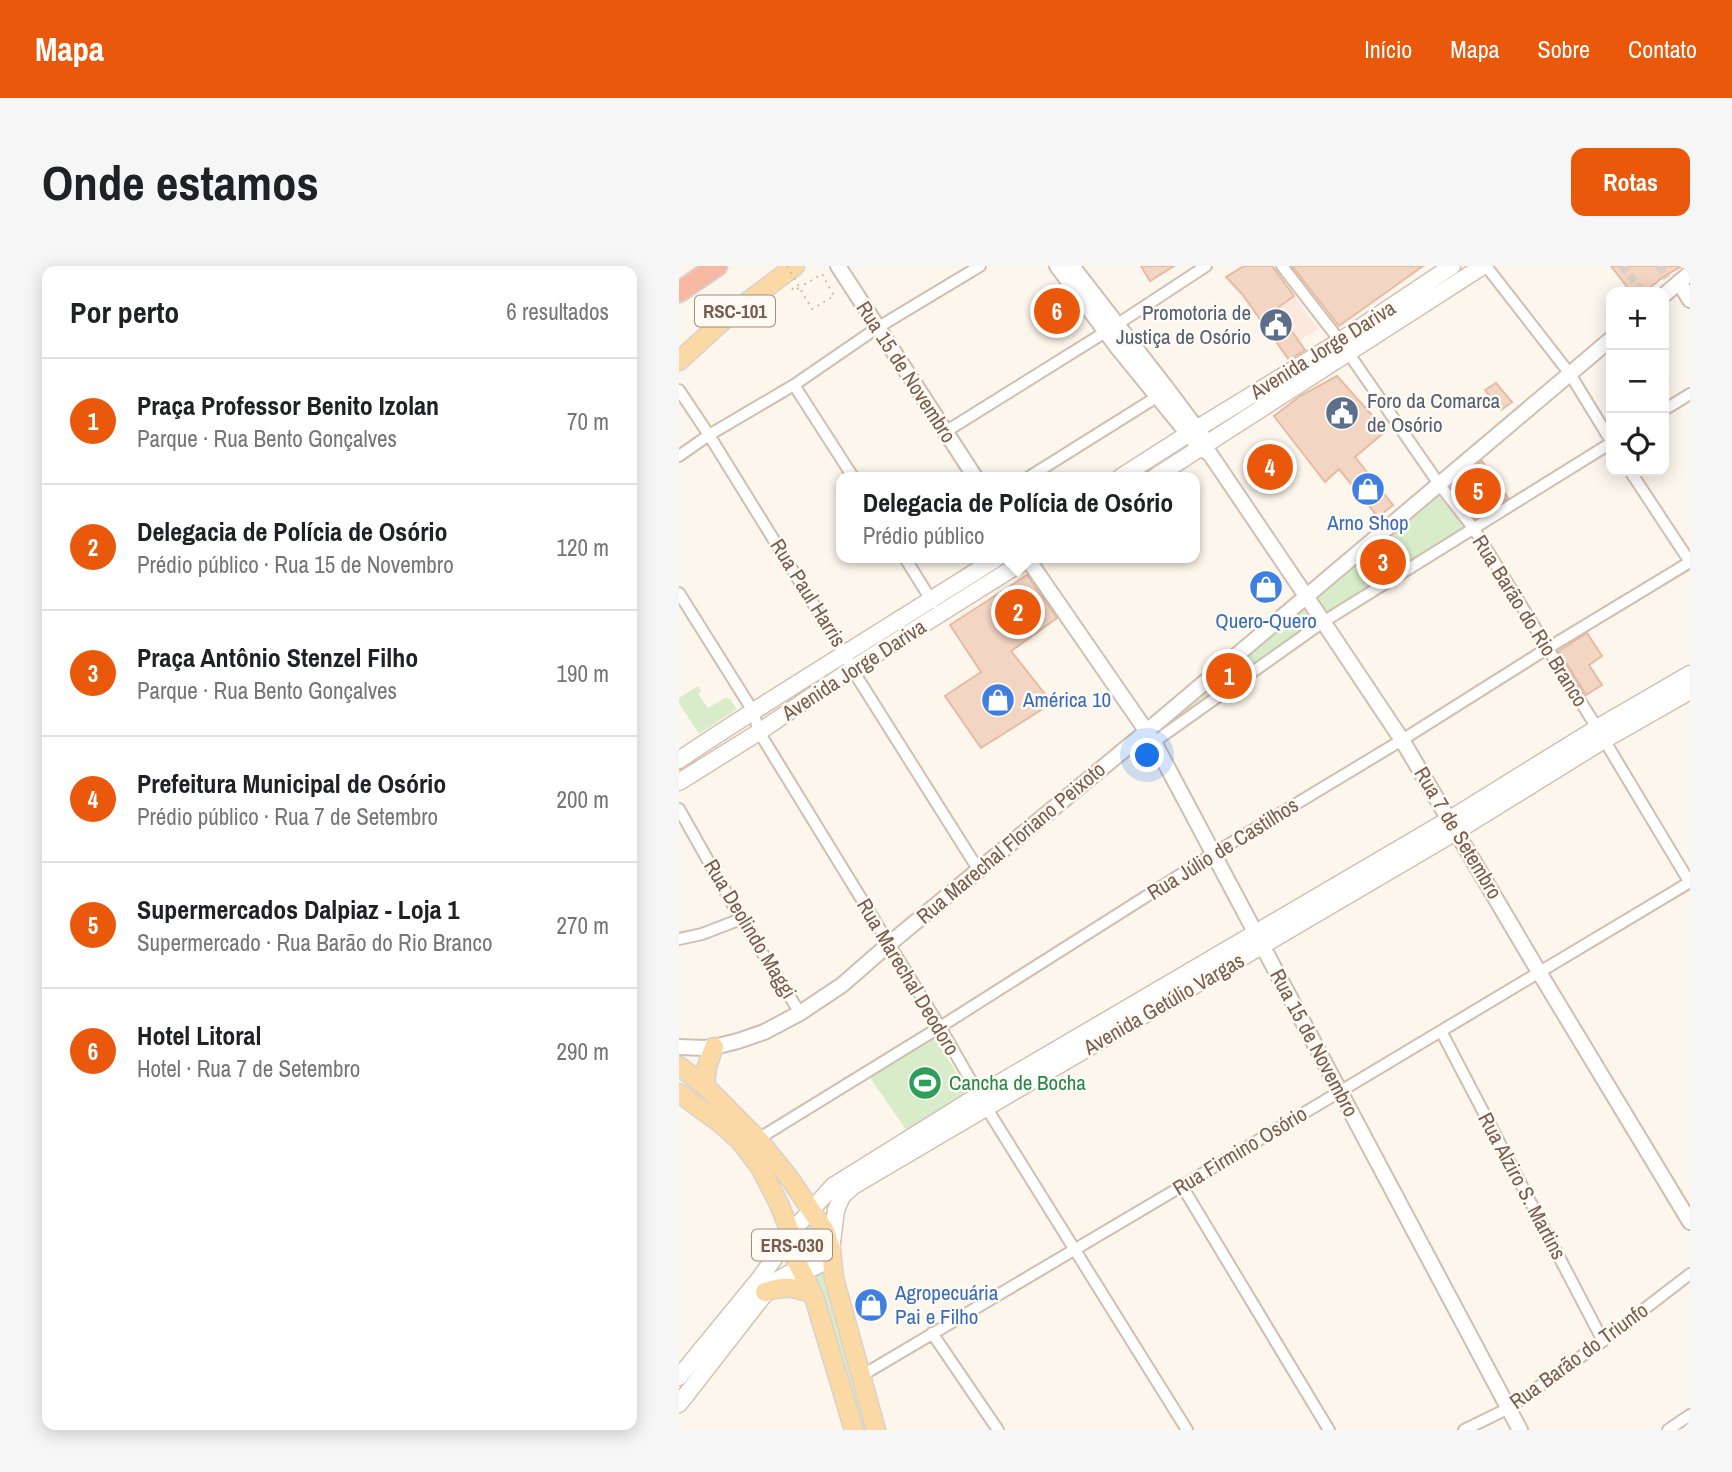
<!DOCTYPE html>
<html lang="pt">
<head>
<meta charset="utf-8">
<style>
	body { margin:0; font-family:"Archivo Narrow",sans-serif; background:#f6f6f6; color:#202124 }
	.controls { position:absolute; right:21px; top:21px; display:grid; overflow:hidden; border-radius:14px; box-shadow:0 4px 18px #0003 }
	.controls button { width:63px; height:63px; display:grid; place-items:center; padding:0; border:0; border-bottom:2px solid #e0e0e0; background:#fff; color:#202124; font:35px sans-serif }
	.you { position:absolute; left:469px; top:490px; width:24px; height:24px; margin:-18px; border:5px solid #fff; border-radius:50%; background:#1a73e8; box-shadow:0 0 0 10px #1a73e833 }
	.badge { display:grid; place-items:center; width:46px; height:46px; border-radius:50%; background:#ea580c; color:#fff; font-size:23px; font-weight:700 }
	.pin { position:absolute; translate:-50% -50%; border:4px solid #fff; box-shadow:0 2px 7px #0006 }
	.popup { position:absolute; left:157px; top:206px; width:364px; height:91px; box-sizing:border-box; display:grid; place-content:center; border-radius:14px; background:#fff; filter:drop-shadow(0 2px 5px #0005); font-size:23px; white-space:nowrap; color:#757577 }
	.popup b { font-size:26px; color:#202124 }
	.popup::after { content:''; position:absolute; left:50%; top:100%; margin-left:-14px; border:14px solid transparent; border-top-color:#fff }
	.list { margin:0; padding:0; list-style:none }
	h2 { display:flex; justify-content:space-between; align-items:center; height:91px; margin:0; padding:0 28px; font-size:30px }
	h2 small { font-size:23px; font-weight:400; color:#757577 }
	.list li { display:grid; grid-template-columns:46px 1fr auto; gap:21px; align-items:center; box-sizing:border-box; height:126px; padding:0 28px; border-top:2px solid #e0e0e0 }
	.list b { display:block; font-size:26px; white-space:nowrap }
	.list p { margin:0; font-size:23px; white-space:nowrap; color:#757577 }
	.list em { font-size:23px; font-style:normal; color:#757577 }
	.icon { flex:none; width:38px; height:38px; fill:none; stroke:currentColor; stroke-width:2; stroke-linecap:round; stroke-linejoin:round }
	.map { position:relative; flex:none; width:1011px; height:1164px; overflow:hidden; border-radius:14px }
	header { display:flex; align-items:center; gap:42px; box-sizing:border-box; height:98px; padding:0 35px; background:#ea580c; color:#fff }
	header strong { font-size:33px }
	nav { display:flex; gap:38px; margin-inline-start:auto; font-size:24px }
	.intro { display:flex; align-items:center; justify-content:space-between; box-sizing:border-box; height:168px; padding:0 42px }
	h1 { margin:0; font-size:49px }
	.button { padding:18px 32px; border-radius:14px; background:#ea580c; color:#fff; font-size:24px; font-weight:700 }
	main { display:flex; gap:42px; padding:0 42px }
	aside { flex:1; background:#fff; border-radius:14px; box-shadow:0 4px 18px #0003 }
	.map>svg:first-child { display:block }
	.commercial { fill:#fde8e0 }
	.green { fill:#d8ecc9 }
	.building { fill:#f3d5c3; stroke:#e6bba3; stroke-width:2 }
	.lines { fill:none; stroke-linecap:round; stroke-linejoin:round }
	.pedestrian-tunnel { stroke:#dcd0c4; stroke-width:8; stroke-dasharray:8 4; stroke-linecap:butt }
	.minor-casing { stroke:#d1beb0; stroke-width:14 }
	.tertiary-casing { stroke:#d1beb0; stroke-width:18 }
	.secondary-casing { stroke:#d6c0b0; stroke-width:19 }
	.primary-casing { stroke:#dad1cd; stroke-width:21 }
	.motorway-casing { stroke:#dad1cd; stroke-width:23 }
	.path { stroke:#d9b8a5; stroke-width:2; stroke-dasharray:2 5; stroke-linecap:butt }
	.minor { stroke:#fff; stroke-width:10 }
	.tertiary { stroke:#fff; stroke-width:14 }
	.secondary { stroke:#fff; stroke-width:16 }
	.primary { stroke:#fbd9a5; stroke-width:18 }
	.motorway { stroke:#f7b7a3; stroke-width:19 }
	.path-bridge { stroke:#d9b8a5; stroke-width:2; stroke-dasharray:2 5; stroke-linecap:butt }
	.labels { text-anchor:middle; stroke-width:5; stroke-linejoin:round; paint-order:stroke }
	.shield { fill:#fffaf3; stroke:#a28b7f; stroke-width:2 }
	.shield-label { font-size:19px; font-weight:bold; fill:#7a5c4d }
	.service-label { font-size:21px; fill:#4e5e75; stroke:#fffaf3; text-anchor:end }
	.street-label { font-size:21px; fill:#7a5c4d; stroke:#fffaf3 }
	.shop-label { font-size:21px; fill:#366cbe; stroke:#fffaf3 }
	.leisure-label { font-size:21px; fill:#27864d; stroke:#fffaf3; text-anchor:start }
</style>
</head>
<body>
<header>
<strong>Mapa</strong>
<nav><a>Início</a><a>Mapa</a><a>Sobre</a><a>Contato</a></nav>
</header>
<div class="intro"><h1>Onde estamos</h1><a class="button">Rotas</a></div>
<main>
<aside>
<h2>Por perto<small>6 resultados</small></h2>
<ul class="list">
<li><span class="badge">1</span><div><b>Praça Professor Benito Izolan</b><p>Parque · Rua Bento Gonçalves</p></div><em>70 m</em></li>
<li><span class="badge">2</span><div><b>Delegacia de Polícia de Osório</b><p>Prédio público · Rua 15 de Novembro</p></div><em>120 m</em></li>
<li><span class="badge">3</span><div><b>Praça Antônio Stenzel Filho</b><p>Parque · Rua Bento Gonçalves</p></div><em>190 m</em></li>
<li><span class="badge">4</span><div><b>Prefeitura Municipal de Osório</b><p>Prédio público · Rua 7 de Setembro</p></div><em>200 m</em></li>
<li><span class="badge">5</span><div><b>Supermercados Dalpiaz - Loja 1</b><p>Supermercado · Rua Barão do Rio Branco</p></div><em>270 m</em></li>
<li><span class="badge">6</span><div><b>Hotel Litoral</b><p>Hotel · Rua 7 de Setembro</p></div><em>290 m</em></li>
</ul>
</aside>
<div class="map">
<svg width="1011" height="1164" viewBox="0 0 1011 1164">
	<rect width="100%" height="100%" fill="#fdf6ec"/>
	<path class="commercial" d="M615 30 639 63 620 75 597 43Z"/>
	<path class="green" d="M759 224 788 262 647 350 634 330Z
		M626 334 640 356 478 471 474 464Z
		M19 420 22 425 19 428 29 442 46 432 51 433 58 443 20 468 0 437V432Z
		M254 769 291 828 230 868 189 809Z
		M125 959C140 962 144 979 139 992L132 995 123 992 117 966Z
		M145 1006 189 1164H182L133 1010Z"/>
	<path class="building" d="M462 0H495L471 15Z
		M565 0H593L615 30 597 43 626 84 610 94 563 28 547 11Z
		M613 0H744L660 60Z
		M932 0H1003L984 11 966 26H952Z
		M375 23 398 53 381 66 358 36Z
		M658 110 707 165 676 191 714 239 699 251 660 203 646 216 595 150 621 130Z
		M817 117 833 136 822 144 806 124Z
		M803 195 829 232 796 252 772 221Z
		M348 309 378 352 332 385 373 437 302 482 266 430 302 406 271 359Z
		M908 367 923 390 910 399 923 419 907 429 880 385Z"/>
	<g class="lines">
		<path class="pedestrian-tunnel" d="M943 0 964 26
			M980 0 988 12"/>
		<g class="minor-casing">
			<path id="minor" d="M603 0 661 75 760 218 795 263 918 462 1011 617
				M807 0 891 108 932 175
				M115 119 174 211
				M0 124 30 169 166 389 173 403 299 603
				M985 144 1011 128
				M266 166 428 65 527 0
				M0 190 30 169 115 119 198 62 301 0
				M951 205 1011 296
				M350 211 484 127
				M226 292 254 337
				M0 327 74 445 80 466 261 761 307 841 508 1164
				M475 476 644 356 932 177
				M0 543 62 653 121 747
				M0 673 23 668 62 653
				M762 765 924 1075
				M79 873 261 761 534 588 723 474 869 382 1011 296
				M503 920 650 1164
				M253 1067 319 1164
				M182 1110 503 920 1011 616
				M785 1164 830 1142 924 1075 1011 1008
				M989 1164 1011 1149"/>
		</g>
		<g class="tertiary-casing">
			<path id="tertiary" d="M159 0 296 211
				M378 0 438 81 509 168 521 182 531 188 627 330 723 474 860 706 1011 956
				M393 0 489 124 524 171
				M1000 16 1011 34
				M985 29 1011 7
				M348 292 475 476 841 1164
				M0 781 26 782 35 781 59 775 85 766 121 747 163 719 210 678 468 465 932 73"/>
		</g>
		<g class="secondary-casing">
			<path id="secondary" d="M442 211 509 168 661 75 773 0
				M476 211 804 0
				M0 494C104 424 212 360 318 292
				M0 516 80 466 173 403 350 292
				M0 1111 81 1012 117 961 154 920 300 829 771 553 918 462 1011 408
				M0 1138 95 1016 111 1007 136 1001 146 995 152 984 157 944 163 930 174 920 778 565 925 474 1011 425"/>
		</g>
		<g class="primary-casing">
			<path id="primary" d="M0 95 47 52 116 0
				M0 800 26 820 79 873 111 913 146 965 152 984 155 1012 197 1164
				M26 820 28 800 35 781
				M0 827 41 857 61 875 81 901 100 938 112 968 115 990 134 1028 175 1164
				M86 1026C106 1019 115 1021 134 1028"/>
		</g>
		<g class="motorway-casing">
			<path id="motorway" d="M0 26 38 0"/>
		</g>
		<path class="path" d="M113 22 115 25 123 20"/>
		<use href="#minor" class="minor"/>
		<use href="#tertiary" class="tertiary"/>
		<use href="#secondary" class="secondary"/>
		<use href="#primary" class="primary"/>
		<use href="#motorway" class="motorway"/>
		<path class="path-bridge" d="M108 0 133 43 155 30 143 8 123 20"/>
	</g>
	<defs>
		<g id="civic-disc" transform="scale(1.75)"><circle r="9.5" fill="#5c6f8a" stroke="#fffaf3"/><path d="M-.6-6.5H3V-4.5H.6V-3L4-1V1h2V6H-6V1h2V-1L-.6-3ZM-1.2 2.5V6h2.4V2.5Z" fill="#fff"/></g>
		<g id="shop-disc" transform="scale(1.75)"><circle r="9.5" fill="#3f7fe0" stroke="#fffaf3"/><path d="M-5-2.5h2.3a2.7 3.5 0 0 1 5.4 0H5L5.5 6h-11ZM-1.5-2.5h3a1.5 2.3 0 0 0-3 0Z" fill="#fff"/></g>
		<g id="stadium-disc" transform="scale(1.75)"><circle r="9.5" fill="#2e9e5b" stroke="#fffaf3"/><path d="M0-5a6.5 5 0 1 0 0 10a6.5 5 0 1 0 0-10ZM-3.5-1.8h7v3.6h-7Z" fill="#fff"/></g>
	</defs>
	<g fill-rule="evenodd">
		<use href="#civic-disc" x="597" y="59"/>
		<use href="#civic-disc" x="663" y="147"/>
		<use href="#shop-disc" x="689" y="223"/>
		<use href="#shop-disc" x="587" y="321"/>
		<use href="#shop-disc" x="319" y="434"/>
		<use href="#stadium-disc" x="246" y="817"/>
		<use href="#shop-disc" x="192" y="1039"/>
	</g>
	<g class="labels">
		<g class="shield">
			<rect x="16" y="29.5" width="80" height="31" rx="5"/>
			<rect x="73" y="963.5" width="80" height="31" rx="5"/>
		</g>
		<g class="shield-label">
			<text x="56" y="52">RSC-101</text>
			<text x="113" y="986">ERS-030</text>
		</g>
		<g class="service-label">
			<text x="572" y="54">Promotoria de<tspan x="572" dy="24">Justiça de Osório</tspan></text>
			<text x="688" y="142" text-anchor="start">Foro da Comarca<tspan x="688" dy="24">de Osório</tspan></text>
		</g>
		<g class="street-label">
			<text transform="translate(644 84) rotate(-32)" y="7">Avenida Jorge Dariva</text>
			<text transform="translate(227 106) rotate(57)" y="7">Rua 15 de Novembro</text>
			<text transform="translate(129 327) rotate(58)" y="7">Rua Paul Harris</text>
			<text transform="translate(851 355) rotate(58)" y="7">Rua Barão do Rio Branco</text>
			<text transform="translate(175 404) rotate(-33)" y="7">Avenida Jorge Dariva</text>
			<text transform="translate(779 567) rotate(59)" y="7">Rua 7 de Setembro</text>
			<text transform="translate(332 577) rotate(-40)" y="7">Rua Marechal Floriano Peixoto</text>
			<text transform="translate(544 583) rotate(-32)" y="7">Rua Júlio de Castilhos</text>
			<text transform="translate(71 663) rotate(59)" y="7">Rua Deolindo Maggi</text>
			<text transform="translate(229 711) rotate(59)" y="7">Rua Marechal Deodoro</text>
			<text transform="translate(485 738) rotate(-30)" y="7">Avenida Getúlio Vargas</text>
			<text transform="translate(635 777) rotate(62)" y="7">Rua 15 de Novembro</text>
			<text transform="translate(561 885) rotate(-31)" y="7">Rua Firmino Osório</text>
			<text transform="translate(843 920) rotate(62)" y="7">Rua Alziro S. Martins</text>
			<text transform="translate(900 1090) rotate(-36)" y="7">Rua Barão do Triunfo</text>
		</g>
		<g class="shop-label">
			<text x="689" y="264">Arno Shop</text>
			<text x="587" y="362">Quero-Quero</text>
			<text x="344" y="441" text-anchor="start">América 10</text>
			<text x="216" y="1034" text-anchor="start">Agropecuária<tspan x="216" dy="24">Pai e Filho</tspan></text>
		</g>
		<g class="leisure-label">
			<text x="270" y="824">Cancha de Bocha</text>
		</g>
	</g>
</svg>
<div class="controls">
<button>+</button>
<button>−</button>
<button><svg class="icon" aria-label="locate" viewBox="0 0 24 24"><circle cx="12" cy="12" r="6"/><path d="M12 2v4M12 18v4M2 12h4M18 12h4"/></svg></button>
</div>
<div class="you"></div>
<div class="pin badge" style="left:550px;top:410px">1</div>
<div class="pin badge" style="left:339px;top:346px">2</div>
<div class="popup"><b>Delegacia de Polícia de Osório</b>Prédio público</div>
<div class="pin badge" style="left:704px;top:296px">3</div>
<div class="pin badge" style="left:591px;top:201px">4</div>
<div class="pin badge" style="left:799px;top:225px">5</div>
<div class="pin badge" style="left:378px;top:45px">6</div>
</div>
</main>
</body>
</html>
